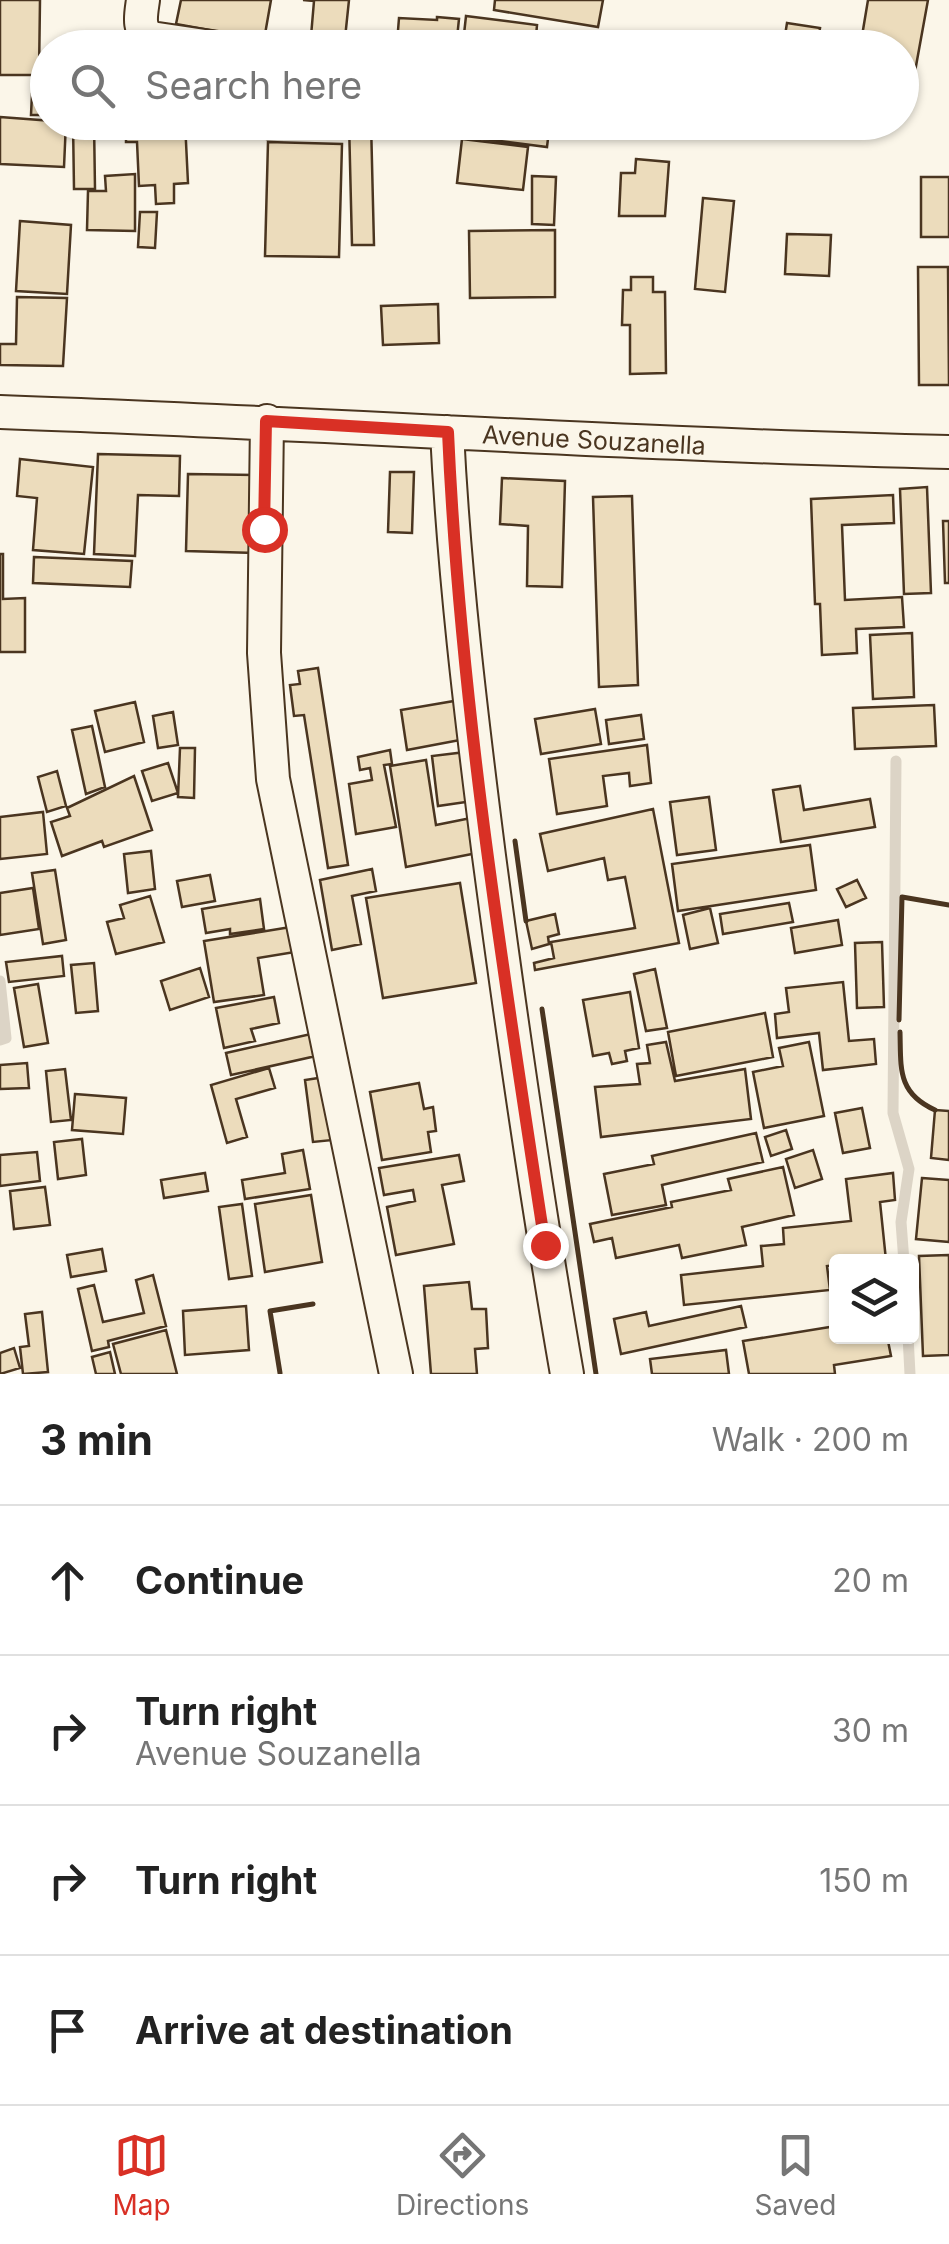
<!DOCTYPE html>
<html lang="en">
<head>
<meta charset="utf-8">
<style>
	body { margin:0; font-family:Inter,sans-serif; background:#f2f2f2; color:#222 }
	.controls { position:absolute; right:30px; bottom:30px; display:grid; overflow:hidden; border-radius:10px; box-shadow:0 2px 8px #0004 }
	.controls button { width:90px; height:90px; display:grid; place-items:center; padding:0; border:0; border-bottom:2px solid #e0e0e0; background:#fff; color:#222; font:50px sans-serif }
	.stop { position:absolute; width:30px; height:30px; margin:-22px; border:8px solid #d93025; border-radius:50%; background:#fff }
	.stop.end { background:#d93025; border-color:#fff; box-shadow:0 2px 10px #0008 }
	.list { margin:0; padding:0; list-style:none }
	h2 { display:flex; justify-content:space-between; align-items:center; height:130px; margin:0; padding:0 40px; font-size:42px }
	h2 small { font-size:32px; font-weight:400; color:#767676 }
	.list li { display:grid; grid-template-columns:65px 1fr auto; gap:30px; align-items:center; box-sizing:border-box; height:150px; padding:0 40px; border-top:2px solid #e0e0e0 }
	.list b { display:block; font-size:38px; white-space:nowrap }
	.list p { margin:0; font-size:32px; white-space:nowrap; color:#767676 }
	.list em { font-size:32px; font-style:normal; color:#767676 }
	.icon { flex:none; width:55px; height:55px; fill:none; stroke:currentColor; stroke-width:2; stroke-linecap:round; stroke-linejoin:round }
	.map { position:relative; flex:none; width:949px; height:1374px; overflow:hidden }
	.search { position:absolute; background:#fff; box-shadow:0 2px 8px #0004; left:30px; right:30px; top:30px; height:110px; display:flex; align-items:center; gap:25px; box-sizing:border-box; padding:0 35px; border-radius:55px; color:#767676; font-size:38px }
	.sheet { height:730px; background:#fff }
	nav { display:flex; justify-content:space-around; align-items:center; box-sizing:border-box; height:140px; border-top:2px solid #e0e0e0; background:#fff; font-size:28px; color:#767676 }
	nav a { display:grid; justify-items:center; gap:5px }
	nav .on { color:#d93025 }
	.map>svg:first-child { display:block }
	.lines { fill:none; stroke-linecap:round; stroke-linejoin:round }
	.stream { stroke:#dcd4c6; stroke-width:11 }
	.building { fill:#ecdcbc; stroke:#4a3520; stroke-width:2.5 }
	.street-casing { stroke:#4a3520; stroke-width:36 }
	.street { stroke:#fbf6e9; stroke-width:32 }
	.wall { stroke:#4a3520; stroke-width:5 }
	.route { stroke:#d93025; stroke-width:12 }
	.labels { text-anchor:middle; stroke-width:8; stroke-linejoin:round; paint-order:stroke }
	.street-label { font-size:25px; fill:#4a3520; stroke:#fbf6e9 }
</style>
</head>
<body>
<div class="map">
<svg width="949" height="1374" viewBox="0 0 949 1374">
	<rect width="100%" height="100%" fill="#fbf6e9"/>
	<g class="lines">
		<path class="stream" d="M896 761 893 1113 909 1169 901 1222 904 1262
			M0 981 6 1038 0 1040
			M908 1336 910 1374"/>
	</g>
	<path class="building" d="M0 0H40L39 75H0Z
		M181 0H271L264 40 176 24Z
		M303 0H349L344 48H310L314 1Z
		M495 0H603L598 27 494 10Z
		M868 0H928L914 77 902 75V48H860Z
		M466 16 537 25 535 48 463 43Z
		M437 17 459 19 456 48 397 43 399 18 437 20Z
		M787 23 820 28 817 48H783Z
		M570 32 640 44V48H567Z
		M32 94H48V115H31Z
		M0 117 66 122 64 167 0 164Z
		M73 122H94L95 189H74Z
		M126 122H185L188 183 174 184V203L156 204 155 185 139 186 137 142H126Z
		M266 122H340V138L267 139Z
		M349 122H371L374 245H352Z
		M467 122H550L547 147 476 138Z
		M650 122H668L667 138 649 136Z
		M773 122H803L801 136 771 131Z
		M462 139 528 147 523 190 457 183Z
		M268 142 342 144 339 257 265 256Z
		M636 159 669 162 665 216H619L621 173H635Z
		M135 174V231L87 230 88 191H106L105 176Z
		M532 176 556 177 554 225 532 224Z
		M921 177H949V237H921Z
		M703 198 734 201 725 292 695 289Z
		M140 212H157L155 248 138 247Z
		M20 221 71 225 67 294 16 291Z
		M555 230V297L470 298 469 231Z
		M787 234 831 235 829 276 785 274Z
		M918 267H948L949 385H919Z
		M631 277H653V292H665L666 373 630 374V325H622L623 290H631Z
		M17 297 67 298 63 366 0 365V344H16Z
		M438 304 439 343 383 345 381 306Z
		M98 454 180 456 179 496 138 495 135 556 94 554Z
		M20 459 93 467 84 554 33 550 37 498 17 496Z
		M390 472H414L412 533 388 532Z
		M188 474 259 475 257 553 186 551Z
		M502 478 565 481 562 587 527 586 528 526 500 524Z
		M927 487 931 593 904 594 900 489Z
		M893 495 894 523 842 525 845 600 902 597 904 627 856 629 857 653 822 655 820 604H815L811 499Z
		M632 496 638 685 599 687 593 497Z
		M943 521H949V583H945Z
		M0 554H3V599L25 598V652H0Z
		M34 557 132 561 130 587 33 583Z
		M912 633 914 697 873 699 870 635Z
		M318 668 348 865 328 868 304 715 294 716 290 685 300 684 298 671Z
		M454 701 460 740 407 750 401 710Z
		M135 702 144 742 105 752 95 711Z
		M934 705 936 746 855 749 853 708Z
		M595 709 601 744 541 754 535 719Z
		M173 712 178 745 158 748 153 716Z
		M641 715 644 739 609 744 606 720Z
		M92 726 105 787 86 794 72 730Z
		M647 745 651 783 630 786 629 773 603 776 607 806 557 814 549 759Z
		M180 748H195L194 798 178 797Z
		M390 750 392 764 384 765 396 827 356 834 349 784 372 780 370 768 360 770 358 757Z
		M466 752 473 801 438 806 432 756Z
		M426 760 436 825 471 818 477 853 406 867 390 766Z
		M168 763 178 793 152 801 142 771Z
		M57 771 66 806 47 812 38 777Z
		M134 776 152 830 104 847 102 841 62 856 51 822 70 816 67 808Z
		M800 786 804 810 870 799 875 827 781 842 773 790Z
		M709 797 716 850 677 855 670 802Z
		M653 809 679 943 535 970 534 963 554 958 551 942 635 928 625 877 608 880 604 858 548 871 540 834Z
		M43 812 47 854 0 859V817Z
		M810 845 816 890 678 911 672 864Z
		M151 851 155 889 128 893 124 854Z
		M372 869 376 891 352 896 361 944 332 950 320 880Z
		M55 870 66 940 43 944 32 873Z
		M210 875 215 901 182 907 177 881Z
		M857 880 866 898 846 907 837 889Z
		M460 883 476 983 383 998 366 898Z
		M33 888 39 929 0 935V893Z
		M150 896 164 942 116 954 107 922 124 918 120 905Z
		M260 899 264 929 230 934V929L206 933 202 909Z
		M789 903 793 922 723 934 720 914Z
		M710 908 718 943 690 949 683 915Z
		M555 914 559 934 548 937 549 944 532 949 526 921Z
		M838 920 842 945 795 953 791 928Z
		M297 926 301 951 258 958 264 995 214 1002 204 941Z
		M882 942 884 1007 857 1008 855 943Z
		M62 956 64 976 9 982 6 962Z
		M94 963 98 1011 76 1013 71 965Z
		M200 968 209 997 170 1010 161 981Z
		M655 969 667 1028 646 1031 634 974Z
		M843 982 849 1041 874 1039 876 1064 823 1070 819 1033 777 1038 775 1014 789 1012 786 988Z
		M38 984 48 1043 24 1047 14 988Z
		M630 992 639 1048 625 1051 627 1061 612 1064 609 1053 593 1056 583 1000Z
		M274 997 279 1023 251 1029 255 1041 224 1048 216 1008Z
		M765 1013 773 1057 676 1076 668 1032Z
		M311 1034 316 1056 231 1075 226 1053Z
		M666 1042 675 1081 745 1069 751 1119 601 1137 595 1087 640 1084 637 1064 650 1063 647 1045Z
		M809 1042 824 1116 764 1128 753 1072 783 1066 779 1048Z
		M27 1063 29 1088 0 1089V1065Z
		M269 1068 275 1088 236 1099 247 1137 227 1143 211 1085Z
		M65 1069 71 1120 51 1122 46 1071Z
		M325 1077 333 1140 313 1142 305 1080Z
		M419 1083 424 1109 433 1107 436 1131 428 1132 431 1152 382 1160 370 1092Z
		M75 1094 126 1098 123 1134 72 1130Z
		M862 1108 870 1148 843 1153 835 1113Z
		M935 1110 949 1111V1160L931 1158Z
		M786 1130 792 1149 771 1156 765 1137Z
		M756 1133 763 1162 662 1185 666 1205 612 1215 604 1174 654 1164 652 1156Z
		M82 1139 86 1175 58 1179 54 1142Z
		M303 1150 310 1189 245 1199 242 1180 285 1173 282 1154Z
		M813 1150 822 1179 795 1188 786 1159Z
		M37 1152 40 1181 0 1186V1155Z
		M459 1155 464 1181 442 1185 454 1244 396 1255 387 1207 415 1201 413 1190 384 1195 379 1168Z
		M783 1167 794 1215 742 1227 746 1245 682 1258 679 1245 616 1258 612 1238 594 1242 590 1224 672 1207 671 1202 731 1190 728 1179Z
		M205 1173 208 1191 164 1198 161 1180Z
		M893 1173 895 1200 880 1202 886 1260 836 1262V1265L827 1266 830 1290 684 1305 681 1275 763 1266 761 1246 784 1244 783 1228 851 1221 846 1179Z
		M922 1178 949 1180V1242L916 1239Z
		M45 1187 50 1225 14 1229 10 1191Z
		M311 1195 322 1262 265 1272 255 1204Z
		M242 1204 252 1276 229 1279 219 1207Z
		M102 1249 106 1271 71 1277 67 1255Z
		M949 1255V1355L923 1356 919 1256Z
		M153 1275 166 1326 108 1341 109 1347 92 1351 78 1289 94 1285 103 1322 144 1313 136 1280Z
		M469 1282 472 1309H486L488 1348 475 1349 477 1374H431L424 1286Z
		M246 1306 249 1350 185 1355 183 1311Z
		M741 1306 746 1327 621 1354 614 1319 646 1312 649 1326Z
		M42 1312 48 1372 23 1374 20 1347 29 1346 25 1314Z
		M836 1326V1336H887L891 1356 834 1365 835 1374H749L743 1341Z
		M166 1330 177 1374H121L113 1344Z
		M14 1348 20 1368 0 1374V1353Z
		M726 1350 729 1374H652L650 1359Z
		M110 1352 115 1374H96L92 1357Z"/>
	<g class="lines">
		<g class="street-casing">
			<path id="street" d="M143 0C141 15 137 30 151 38L218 48
				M0 412C317 423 632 445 949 452
				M267 421 264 653 273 779 396 1374
				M447 432C454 574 471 715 489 856 512 1029 537 1202 567 1374"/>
		</g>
		<use href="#street" class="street"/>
		<path class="wall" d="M515 841 526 921
			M542 1009 596 1374
			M899 1020 902 897 949 905
			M900 1032C901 1068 897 1093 935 1110
			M280 1373 270 1311 313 1304"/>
	</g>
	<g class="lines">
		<path class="route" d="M264 529 266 421 448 432C460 705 504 976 545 1245"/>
	</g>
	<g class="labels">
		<g class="street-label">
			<text transform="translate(594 440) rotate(3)" y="9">Avenue Souzanella</text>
		</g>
	</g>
</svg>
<div class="controls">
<button><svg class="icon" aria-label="layers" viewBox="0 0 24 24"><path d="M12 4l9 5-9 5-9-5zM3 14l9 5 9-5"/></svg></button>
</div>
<div class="stop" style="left:264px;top:529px"></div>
<div class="stop end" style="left:545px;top:1245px"></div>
<div class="search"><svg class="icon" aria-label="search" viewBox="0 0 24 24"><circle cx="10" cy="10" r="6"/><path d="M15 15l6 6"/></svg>Search here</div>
</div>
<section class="sheet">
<h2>3 min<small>Walk · 200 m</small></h2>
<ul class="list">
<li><svg class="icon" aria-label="ahead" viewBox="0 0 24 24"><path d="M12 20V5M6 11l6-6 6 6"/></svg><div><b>Continue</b></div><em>20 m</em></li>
<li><svg class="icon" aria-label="right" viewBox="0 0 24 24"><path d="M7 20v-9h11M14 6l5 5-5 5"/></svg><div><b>Turn right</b><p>Avenue Souzanella</p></div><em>30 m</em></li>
<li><svg class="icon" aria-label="right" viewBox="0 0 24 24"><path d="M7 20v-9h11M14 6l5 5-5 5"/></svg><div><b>Turn right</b></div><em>150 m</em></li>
<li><svg class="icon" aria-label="arrive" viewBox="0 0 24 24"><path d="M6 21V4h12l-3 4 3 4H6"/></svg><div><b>Arrive at destination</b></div></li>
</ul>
</section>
<nav>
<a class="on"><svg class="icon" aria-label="map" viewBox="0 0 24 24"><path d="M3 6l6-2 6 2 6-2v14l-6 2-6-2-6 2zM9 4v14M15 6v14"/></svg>Map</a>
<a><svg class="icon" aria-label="directions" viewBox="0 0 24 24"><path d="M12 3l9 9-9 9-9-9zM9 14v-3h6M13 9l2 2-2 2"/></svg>Directions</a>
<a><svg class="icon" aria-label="saved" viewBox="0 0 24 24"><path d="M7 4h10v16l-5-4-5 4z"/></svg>Saved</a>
</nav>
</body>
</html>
